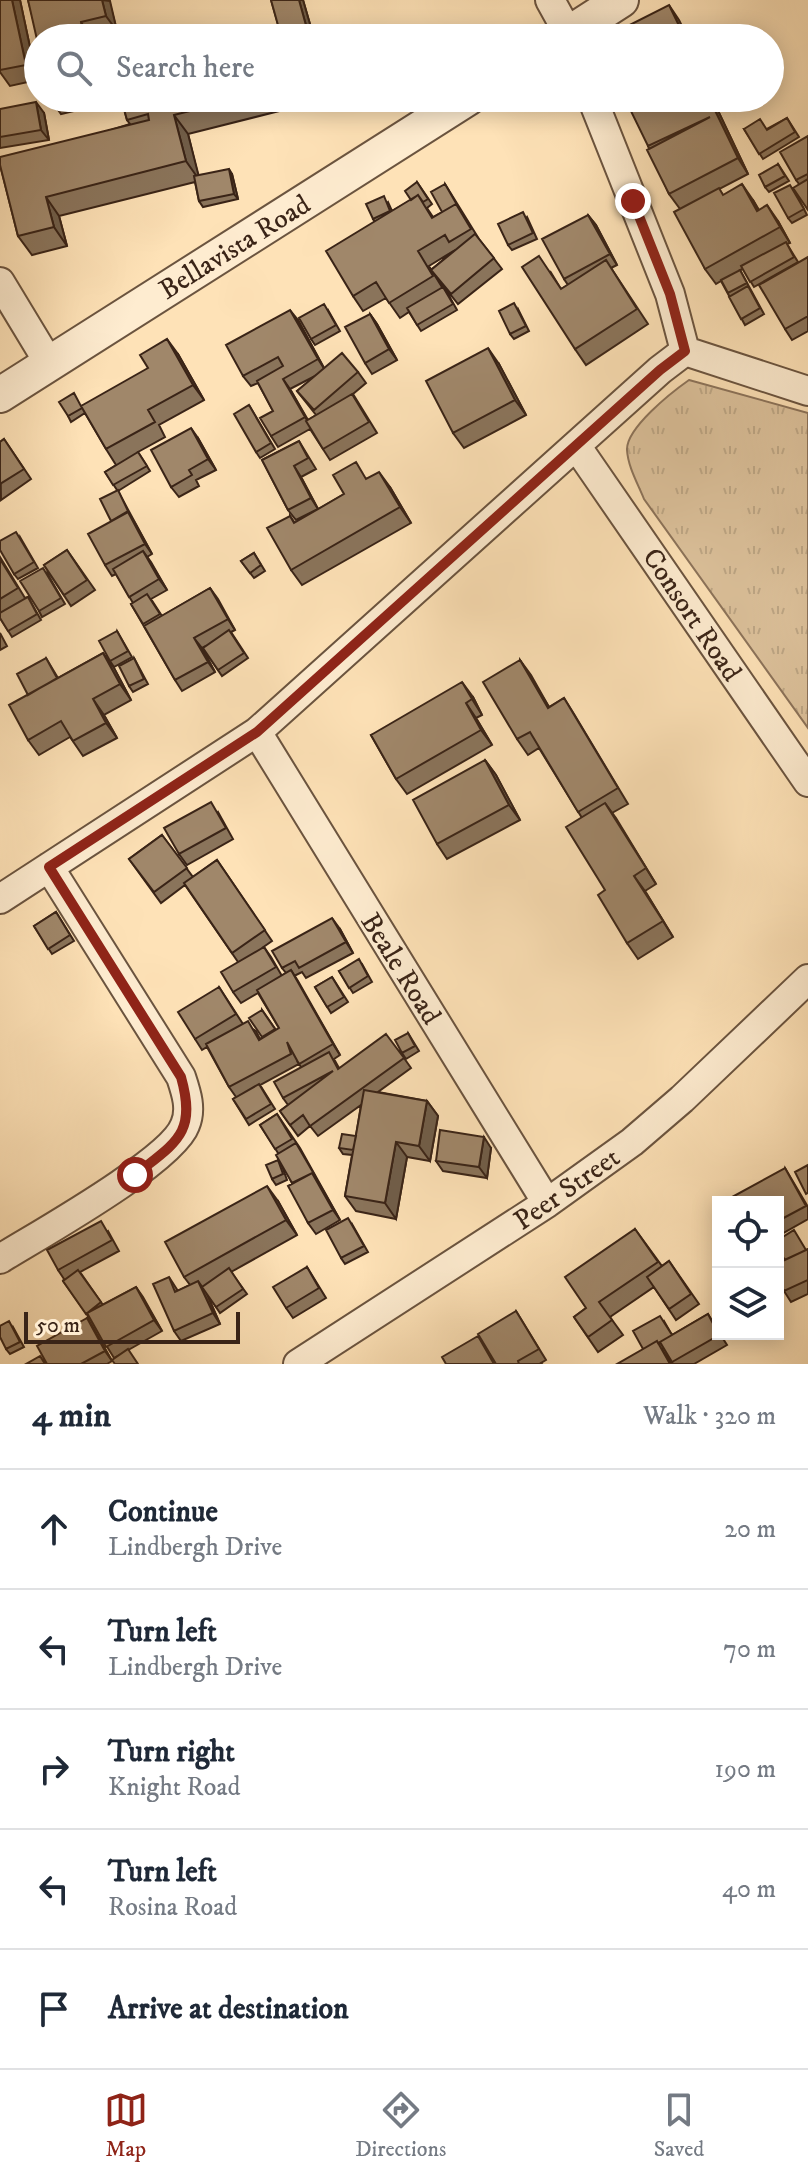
<!DOCTYPE html>
<html lang="en">
<head>
<meta charset="utf-8">
<style>
	body { margin:0; font-family:"IM FELL DW Pica",serif; background:#f6f6f7; color:#1f2937 }
	.controls { position:absolute; right:24px; bottom:24px; display:grid; overflow:hidden; border-radius:0px; box-shadow:0 4px 20px #0003 }
	.controls button { width:72px; height:72px; display:grid; place-items:center; padding:0; border:0; border-bottom:2px solid #e0e1e3; background:#fff; color:#1f2937; font:40px sans-serif }
	.scale { position:absolute; left:24px; bottom:20px; width:216px; box-sizing:border-box; padding-left:8px; border:4px solid #3a2417; border-top:0; font-size:22px; line-height:28px; white-space:nowrap; color:#3a2417; -webkit-text-stroke:6px #feecd0; paint-order:stroke }
	.stop { position:absolute; width:24px; height:24px; margin:-18px; border:6px solid #8f2418; border-radius:50%; background:#fff }
	.stop.end { background:#8f2418; border-color:#fff; box-shadow:0 2px 8px #0008 }
	.list { margin:0; padding:0; list-style:none }
	h2 { display:flex; justify-content:space-between; align-items:center; height:104px; margin:0; padding:0 32px; font-size:34px }
	h2 small { font-size:26px; font-weight:400; color:#747a83 }
	.list li { display:grid; grid-template-columns:52px 1fr auto; gap:24px; align-items:center; box-sizing:border-box; height:120px; padding:0 32px; border-top:2px solid #e0e1e3 }
	.list b { display:block; font-size:30px; white-space:nowrap }
	.list p { margin:0; font-size:26px; white-space:nowrap; color:#747a83 }
	.list em { font-size:26px; font-style:normal; color:#747a83 }
	.icon { flex:none; width:44px; height:44px; fill:none; stroke:currentColor; stroke-width:2; stroke-linecap:round; stroke-linejoin:round }
	.map { position:relative; flex:none; width:808px; height:1364px; overflow:hidden }
	.search { position:absolute; background:#fff; box-shadow:0 4px 20px #0003; left:24px; right:24px; top:24px; height:88px; display:flex; align-items:center; gap:20px; box-sizing:border-box; padding:0 28px; border-radius:44px; color:#747a83; font-size:30px }
	.sheet { height:704px; background:#fff }
	nav { display:flex; justify-content:space-around; align-items:center; box-sizing:border-box; height:112px; border-top:2px solid #e0e1e3; background:#fff; font-size:22px; color:#747a83 }
	nav a { display:grid; justify-items:center; gap:4px }
	nav .on { color:#8f2418 }
	.map>svg:first-child { display:block }
	.park { fill:url(#park-tufts); stroke:#8c735a; stroke-width:2 }
	.lines { fill:none; stroke-linecap:round; stroke-linejoin:round }
	.minor-casing { stroke:#6b543f; stroke-width:32 }
	.tertiary-casing { stroke:#6b543f; stroke-width:38 }
	.minor { stroke:#feecd0; stroke-width:28 }
	.tertiary { stroke:#feecd0; stroke-width:34 }
	.wall { fill:#8a745b; stroke:#3a2417; stroke-width:2; fill-rule:evenodd }
	.shaded-wall { fill:#705e4a; stroke:#3a2417; stroke-width:2 }
	.building { fill:#a0876a; stroke:#3a2417; stroke-width:2 }
	.route { stroke:#8f2418; stroke-width:10 }
	.labels { text-anchor:middle; stroke-width:6; stroke-linejoin:round; paint-order:stroke }
	.street-label { font-size:28px; fill:#3a2417; stroke:#feecd0 }
</style>
</head>
<body>
<div class="map">
<svg width="808" height="1364" viewBox="0 0 808 1364">
	<defs>
		<pattern id="park-tufts" width="24" height="20" patternUnits="userSpaceOnUse" patternTransform="scale(2)"><rect width="24" height="20" fill="#ddc29c"/><path d="M3 7l-1-3M5 7V3M7 7l1-3M15 17l-1-3M17 17v-4M19 17l1-3" fill="none" stroke="#bea786"/></pattern>
	</defs>
	<rect width="100%" height="100%" fill="#fee2b7"/>
	<filter id="stains"><feTurbulence type="fractalNoise" baseFrequency=".0025" numOctaves="4"/><feColorMatrix values="0 0 0 0 .2 0 0 0 0 .09 0 0 0 0 .02 0 0 0 .5 -.17"/></filter>
	<radialGradient id="worn" r=".72"><stop offset=".6" stop-color="#630" stop-opacity="0"/><stop offset="1" stop-color="#630" stop-opacity=".3"/></radialGradient>
	<path class="park" d="M689 380 808 413V728L644 499C638 484 628 467 627 450 626 428 672 392 689 380Z"/>
	<g class="lines">
		<g class="minor-casing">
			<path id="minor" d="M550 0 571 38
				M592 98 670 294 685 351
				M0 282 49 363
				M685 351 808 391
				M577 447 808 782
				M257 732 547 1203
				M0 899 257 732 660 370 685 351
				M0 1259C37 1236 172 1161 185 1125 192 1109 186 1092 181 1077L49 867
				M298 1364 547 1203 632 1142 682 1099 808 979"/>
		</g>
		<g class="tertiary-casing">
			<path id="tertiary" d="M562 38 621 0
				M0 395 468 98"/>
		</g>
		<use href="#minor" class="minor"/>
		<use href="#tertiary" class="tertiary"/>
	</g>
	<path class="wall" d="M0 0H20L37 80 10 86 0 72Z
		M28 0H109L117 31 91 37 92 38H38Z
		M271 0H303L314 38H282Z
		M50 98H75L78 110 61 114Z
		M121 98H327V99L188 134 198 175 232 174 238 199 203 207 199 201 195 182 59 216 67 246 32 255 18 236 0 165 130 124 127 120Z
		M712 98 748 174 719 189 723 195 753 200 759 210 778 221 790 243 787 244 798 262 754 287 743 269 740 270 764 314 745 325 721 281 716 284 705 269 680 209 669 194 648 146Z
		M737 98H748L740 103Z
		M0 109 44 113 49 140 0 148Z
		M787 118 799 137 763 159 744 129H767Z
		M808 136V210L799 184 796 180Z
		M778 164 789 181 769 192 765 187Z
		M417 182 432 204 427 208 433 217 442 212 445 184 479 239 502 269 458 304 431 270 455 250 429 266 442 287 447 292 457 310 421 331 409 312 400 318 386 298 363 311 353 296 375 222 373 219 388 202 392 211 411 200Z
		M794 190 807 215 792 223 788 218Z
		M588 215 596 225 617 265 611 268 648 324 586 365 575 349 550 271 561 289 568 285 564 279Z
		M527 217 537 239 512 250 508 245Z
		M808 257V331L792 340 785 329Z
		M518 309 529 331 514 339 510 334Z
		M328 310 340 331 315 345 311 339Z
		M370 314 377 324 397 360 372 374 365 363Z
		M298 320 324 368 358 372 366 383 353 394 377 433 330 460 310 429 278 447 271 436 273 411 258 383 251 386 243 376ZM317 375 297 391 316 415 308 420 290 389Z
		M178 354 204 400 159 425 165 437 138 452 150 471 118 491 152 554 147 557 167 590 151 599 162 616 210 588 235 630 231 632 248 658 222 676 203 648 206 646 202 648 215 672 182 691 175 680 131 604 133 603 116 574 112 576 105 565 117 490 105 472 116 465 106 449 85 413 71 422 68 416 82 406Z
		M499 364 526 415 464 448 453 433Z
		M249 405 275 449 260 458 256 452Z
		M198 438 216 470 196 480 199 486 179 497 171 487Z
		M4 439 31 479 1 500 0 442Z
		M299 441 316 469 301 477 318 509 296 520 288 510 262 460Z
		M368 479 390 487 411 523 302 585 291 570 290 516 295 523 344 494Z
		M20 537 38 568 18 579 14 574Z
		M67 550 95 590 71 606 44 565Z
		M254 553 265 571 254 578 241 561Z
		M0 557 25 598 28 597 41 620 12 637 0 618Z
		M47 573 65 604 42 617 39 611Z
		M117 631 132 657 114 667 110 661Z
		M0 633 7 646 0 650Z
		M103 653 114 668 131 700 104 715 117 738 83 756 70 737 39 755 28 740V694L46 658 58 678Z
		M134 658 148 684 133 692 129 686Z
		M520 660 549 707 564 698 574 714 628 804 612 813 656 884 645 891 673 937 638 959 627 943 605 890 582 818 539 748 528 755 517 739Z
		M473 697 482 715 476 718 492 745 407 794 396 779 371 735Z
		M485 760 496 775 520 820 447 859 437 844Z
		M218 812 233 839 187 865 179 854Z
		M162 835 193 877 217 860 272 941 262 948 264 947 271 957 282 976 286 973 282 968 340 929 353 953 306 978 302 972 294 976 340 1055 334 1059 339 1068 404 1058 411 1068 378 1092 427 1101 438 1116 430 1161 407 1157 396 1219 356 1211 345 1196 352 1155 343 1154 339 1148 356 1136 361 1105 318 1136 310 1126 298 1136 280 1111 288 1105 283 1098 301 1067 297 1061 299 1064 260 1085 275 1109 249 1125 233 1099 236 1097 229 1087 207 1047 202 1050 195 1039 219 987 243 1024 256 1031 260 1039 262 1038V1010L276 1030 279 1028 258 993 241 1003 233 992 238 962 185 885 161 903 129 859Z
		M56 912 74 941 52 954 34 926Z
		M362 964 372 982 353 993 339 971Z
		M332 977 348 1002 331 1013 315 987Z
		M408 1033 419 1051 406 1059 402 1053Z
		M277 1114 300 1148 340 1220 316 1234 308 1223 292 1183 278 1153 260 1125Z
		M491 1148 487 1178 443 1171 436 1161Z
		M278 1160 282 1166 287 1180 276 1185 272 1179Z
		M785 1168 808 1207V1219L778 1236V1202Z
		M278 1201 297 1235 231 1272 247 1294 220 1313 206 1292 220 1324 181 1341 174 1331 169 1277 178 1291 190 1285 184 1277Z
		M352 1224 368 1252 345 1264 341 1258Z
		M635 1229 662 1266 669 1261 699 1304 676 1320 654 1287 610 1317 623 1335 598 1352 574 1317 586 1308Z
		M108 1231 119 1251 80 1272 103 1305 136 1287 162 1331 114 1358 90 1319 63 1281 64 1279 58 1270Z
		M808 1249V1294L791 1302 784 1291 806 1250Z
		M307 1267 326 1298 293 1318 286 1308Z
		M516 1311 546 1360 541 1363 542 1364H496Z
		M708 1314 718 1330V1334H720L727 1345 694 1364H673L664 1348 662 1349 671 1364 643 1349 664 1321 672 1335Z
		M87 1318 112 1361 107 1364H47Z
		M13 1327 24 1347 10 1354 6 1349Z"/>
	<path class="shaded-wall" d="M12 0H20L37 80 26 65Z
		M102 0 110 1 117 31 106 16Z
		M299 0H303L314 38 307 29Z
		M669 5 679 20 688 38H685Z
		M81 22 91 37 92 38H84Z
		M70 98H75L78 110Z
		M709 98H712L748 174 738 158Z
		M36 102 44 113 49 140 41 130Z
		M174 115 188 134 200 181 186 161Z
		M229 169 232 174 238 199 234 194Z
		M742 184 753 200 768 227 757 211Z
		M46 197 59 216 67 246 54 227Z
		M767 205 778 221 790 243 780 227Z
		M588 215 596 225 617 265 610 254Z
		M290 310 298 320 325 370 318 359Z
		M370 314 377 324 397 360 389 349Z
		M167 339 178 354 204 400 193 385Z
		M488 348 499 364 526 415 515 400Z
		M283 379 290 389 312 428 305 417Z
		M191 428 198 438 216 470 208 459Z
		M294 466 301 477 318 509 311 498Z
		M379 472 390 487 411 523 400 507Z
		M128 512 135 523 152 554 145 544Z
		M143 551 151 562 167 590 159 579Z
		M210 588 218 599 235 630 228 619Z
		M194 638 202 648 215 672 208 662Z
		M103 653 114 668 131 700 120 684Z
		M520 660 531 675 558 723 548 708Z
		M462 682 473 697 482 715 472 699Z
		M93 699 104 715 117 738 106 723Z
		M466 703 476 718 492 745 481 730Z
		M485 760 496 775 520 820 509 805Z
		M605 803 616 818 656 884 646 868Z
		M634 876 645 891 673 937 663 921Z
		M332 918 340 929 353 953 346 942Z
		M291 970 298 981 340 1055 333 1044Z
		M427 1101 438 1116 430 1161 419 1146Z
		M484 1137 491 1148 487 1178 479 1167Z
		M396 1142 407 1157 396 1219 385 1203Z
		M312 1173 319 1183 340 1220 333 1210Z
		M267 1186 278 1201 297 1235 286 1220Z
		M198 1281 206 1292 220 1324 213 1313Z
		M136 1287 143 1297 162 1331 154 1320Z
		M87 1318 94 1329 112 1361 105 1351Z"/>
	<path class="building" d="M0 0H12L26 65 0 70Z
		M28 0H102L106 16 81 22 84 38H38V44Z
		M271 0H299L307 29 281 36Z
		M669 5 685 38H604Z
		M302 33 303 38H282Z
		M121 98H241L174 115 186 161 46 197 54 227 18 236 0 165V157L149 120 148 114 127 120Z
		M631 98H709L738 158 669 194 647 150 710 117 648 146 626 101Z
		M36 102 41 130 0 137V109Z
		M787 118 795 132 759 154 744 129 760 119 767 130Z
		M808 136V174L796 180 780 152Z
		M778 164 785 176 765 187 759 175Z
		M229 169 234 194 199 201 194 176Z
		M808 179V210L793 188Z
		M417 182 428 199 423 202 418 195 411 200 405 191Z
		M445 184 460 210 456 204 442 212 431 192Z
		M742 184 757 211 767 205 780 227 705 269 674 212 719 188 723 195Z
		M790 185 804 209 788 218 774 193Z
		M418 195 432 218 456 204 471 229 449 242 445 235 418 251 433 276 389 303 376 282 353 296 326 251Z
		M384 196 390 211 373 219 366 204Z
		M523 212 533 233 508 245 498 224Z
		M588 215 610 254 564 279 542 239Z
		M475 234 494 258 451 294 431 270Z
		M786 242 794 257 750 282 741 266Z
		M539 256 561 289 606 260 637 309 575 349 522 267Z
		M808 257V316L785 329 759 285Z
		M740 270 747 283 728 293 721 280Z
		M748 286 760 308 741 319 729 297Z
		M443 287 453 304 417 325 407 308Z
		M514 303 526 326 510 334 499 311Z
		M324 304 336 325 311 339 299 318Z
		M290 310 318 359 283 379 305 417 271 436 260 418 273 411 257 381 283 366 278 357 243 376 226 345Z
		M370 314 389 349 365 363 345 327Z
		M167 339 193 385 148 410 155 422 106 449 81 406 148 368 140 355Z
		M488 348 515 400 453 433 426 381Z
		M342 353 358 372 314 410 297 391Z
		M74 393 82 408 68 416 59 402Z
		M352 394 369 422 323 449 306 421Z
		M249 405 271 443 256 452 234 414Z
		M191 428 208 459 189 470 192 475 171 487 151 450Z
		M4 439 24 469 0 484V442Z
		M299 441 308 458 294 466 311 498 288 510 262 460Z
		M138 452 147 466 113 485 105 472Z
		M356 462 366 479 379 472 400 507 291 570 267 528 290 516 294 523 344 494 333 475Z
		M118 490 128 511 111 521 100 499Z
		M128 512 145 544 105 565 88 534Z
		M16 532 34 562 14 574 0 550V541Z
		M67 550 87 580 64 595 44 565Z
		M143 551 159 579 129 597 113 569Z
		M254 553 261 565 250 573 241 561Z
		M0 559 18 588 0 599Z
		M43 568 61 598 39 611 20 581Z
		M210 588 228 619 194 638 208 662 175 680 144 626Z
		M147 594 160 614 143 624 131 604Z
		M28 597 37 614 8 631 0 618V613Z
		M229 630 244 653 218 670 203 648Z
		M117 631 128 651 110 661 99 641Z
		M103 653 120 684 93 699 106 723 73 741 61 721 28 740 9 705Z
		M46 658 57 678 28 695 17 674Z
		M134 658 144 679 129 686 119 666Z
		M520 660 548 708 564 698 618 788 578 812 530 732 517 739 483 682Z
		M462 682 472 699 466 703 481 730 396 779 371 735Z
		M485 760 509 805 437 844 413 800Z
		M211 802 226 828 179 854 164 828Z
		M605 803 646 868 634 876 663 921 627 943 598 895 605 890 566 827Z
		M162 835 187 868 154 892 129 859Z
		M217 860 265 930 232 953 184 883Z
		M56 912 70 935 48 949 34 926Z
		M332 918 346 942 299 968 295 961 282 968 272 951Z
		M264 947 276 967 233 992 221 972Z
		M359 959 368 976 349 988 339 971Z
		M291 970 333 1044 299 1064 287 1042 291 1054 229 1087 206 1044 248 1021 259 1040 279 1028 257 990Z
		M332 977 344 997 327 1007 315 987Z
		M219 987 236 1014 195 1039 178 1012Z
		M262 1010 275 1029 262 1037 249 1018Z
		M408 1033 415 1046 402 1053 395 1040Z
		M386 1034 404 1058 310 1126 303 1115 290 1125 280 1111 333 1071 283 1098 274 1082 329 1052 338 1069Z
		M259 1084 271 1104 246 1119 233 1099Z
		M364 1090 427 1101 419 1146 396 1142 385 1203 345 1196Z
		M277 1114 292 1139 275 1149 260 1125Z
		M440 1130 484 1137 479 1167 436 1161Z
		M342 1134 356 1136 353 1150 339 1148Z
		M296 1143 314 1174 312 1173 292 1183 276 1155Z
		M278 1160 283 1174 272 1179 266 1165Z
		M808 1165V1193L806 1194 795 1172Z
		M785 1168 806 1206 778 1221V1202H723Z
		M312 1173 333 1210 308 1223 288 1186Z
		M267 1186 286 1220 184 1277 165 1242Z
		M348 1218 364 1246 341 1258 326 1230Z
		M101 1221 112 1240 58 1270 47 1250Z
		M635 1229 658 1262 599 1302 612 1320 588 1337 574 1317 586 1308 565 1277Z
		M794 1230 806 1250 785 1260 778 1249V1240Z
		M808 1249V1280L784 1291 778 1278V1263Z
		M669 1261 691 1294 669 1309 647 1277Z
		M307 1267 319 1288 286 1308 273 1287Z
		M229 1268 243 1289 216 1307 202 1287Z
		M78 1270 101 1302 86 1314 63 1281Z
		M169 1277 175 1292 198 1281 213 1313 174 1331 153 1284Z
		M136 1287 154 1320 106 1347 87 1313Z
		M516 1311 539 1349 518 1361 519 1364H496L478 1334Z
		M708 1314 719 1335 672 1362 660 1342Z
		M660 1316 672 1335 658 1343 657 1341 643 1349 633 1331Z
		M87 1318 105 1351 81 1364H47L37 1346Z
		M9 1321 20 1342 6 1349 0 1337V1326Z
		M478 1336 494 1364H446L442 1357Z
		M657 1341 670 1364H617Z
		M128 1349 138 1364H115L112 1360Z
		M40 1356 45 1364H26Z"/>
	<g class="lines">
		<path class="route" d="M135 1175C176 1142 197 1134 181 1077L49 867 257 732 660 370 685 351 670 294 633 201"/>
	</g>
	<g class="labels">
		<g class="street-label">
			<text transform="translate(234 246) rotate(-32)" y="10">Bellavista Road</text>
			<text transform="translate(693 614) rotate(56)" y="10">Consort Road</text>
			<text transform="translate(402 968) rotate(58)" y="10">Beale Road</text>
			<text transform="translate(566 1188) rotate(-35)" y="10">Peer Street</text>
		</g>
	</g>
	<rect width="100%" height="100%" filter="url(#stains)"/>
	<rect width="100%" height="100%" fill="url(#worn)"/>
</svg>
<div class="controls">
<button><svg class="icon" aria-label="locate" viewBox="0 0 24 24"><circle cx="12" cy="12" r="6"/><path d="M12 2v4M12 18v4M2 12h4M18 12h4"/></svg></button>
<button><svg class="icon" aria-label="layers" viewBox="0 0 24 24"><path d="M12 4l9 5-9 5-9-5zM3 14l9 5 9-5"/></svg></button>
</div>
<div class="scale">50 m</div>
<div class="stop" style="left:135px;top:1175px"></div>
<div class="stop end" style="left:633px;top:201px"></div>
<div class="search"><svg class="icon" aria-label="search" viewBox="0 0 24 24"><circle cx="10" cy="10" r="6"/><path d="M15 15l6 6"/></svg>Search here</div>
</div>
<section class="sheet">
<h2>4 min<small>Walk · 320 m</small></h2>
<ul class="list">
<li><svg class="icon" aria-label="ahead" viewBox="0 0 24 24"><path d="M12 20V5M6 11l6-6 6 6"/></svg><div><b>Continue</b><p>Lindbergh Drive</p></div><em>20 m</em></li>
<li><svg class="icon" aria-label="left" viewBox="0 0 24 24"><path d="M17 20v-9H6M10 6l-5 5 5 5"/></svg><div><b>Turn left</b><p>Lindbergh Drive</p></div><em>70 m</em></li>
<li><svg class="icon" aria-label="right" viewBox="0 0 24 24"><path d="M7 20v-9h11M14 6l5 5-5 5"/></svg><div><b>Turn right</b><p>Knight Road</p></div><em>190 m</em></li>
<li><svg class="icon" aria-label="left" viewBox="0 0 24 24"><path d="M17 20v-9H6M10 6l-5 5 5 5"/></svg><div><b>Turn left</b><p>Rosina Road</p></div><em>40 m</em></li>
<li><svg class="icon" aria-label="arrive" viewBox="0 0 24 24"><path d="M6 21V4h12l-3 4 3 4H6"/></svg><div><b>Arrive at destination</b></div></li>
</ul>
</section>
<nav>
<a class="on"><svg class="icon" aria-label="map" viewBox="0 0 24 24"><path d="M3 6l6-2 6 2 6-2v14l-6 2-6-2-6 2zM9 4v14M15 6v14"/></svg>Map</a>
<a><svg class="icon" aria-label="directions" viewBox="0 0 24 24"><path d="M12 3l9 9-9 9-9-9zM9 14v-3h6M13 9l2 2-2 2"/></svg>Directions</a>
<a><svg class="icon" aria-label="saved" viewBox="0 0 24 24"><path d="M7 4h10v16l-5-4-5 4z"/></svg>Saved</a>
</nav>
</body>
</html>
